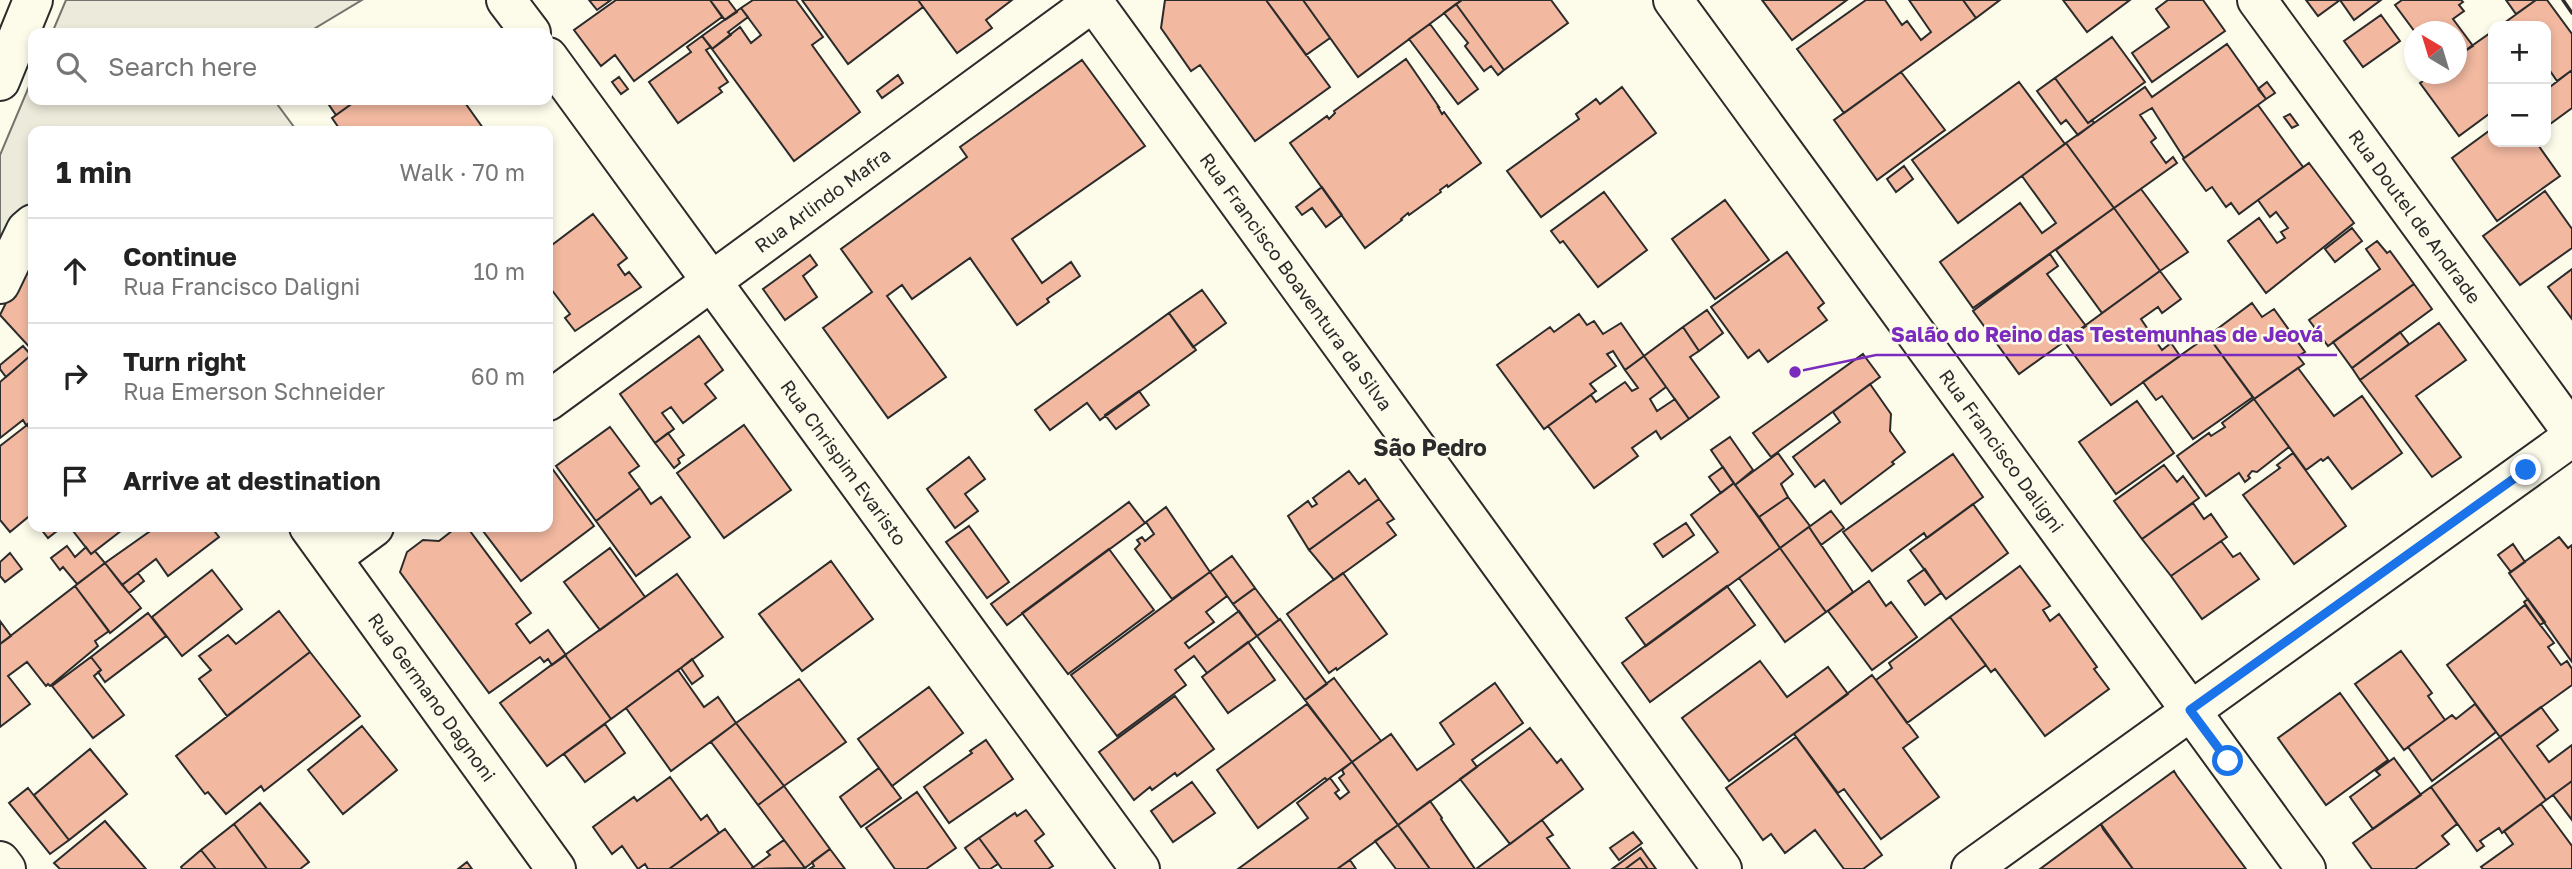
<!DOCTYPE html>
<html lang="en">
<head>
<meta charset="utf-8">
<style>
	body { margin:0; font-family:"Golos Text",sans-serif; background:#f6f6f6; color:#222 }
	.controls { position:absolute; right:21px; top:21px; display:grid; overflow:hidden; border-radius:14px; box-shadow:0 4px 10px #0003 }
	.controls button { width:63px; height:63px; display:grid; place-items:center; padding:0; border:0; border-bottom:2px solid #e0e0e0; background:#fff; color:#222; font:35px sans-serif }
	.compass { position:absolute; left:2404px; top:21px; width:63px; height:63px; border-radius:50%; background:#fff; box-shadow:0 4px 10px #0003; rotate:322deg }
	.stop { position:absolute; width:21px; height:21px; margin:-16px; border:5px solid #1a73e8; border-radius:50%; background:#fff }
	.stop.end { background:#1a73e8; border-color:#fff; box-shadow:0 2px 7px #0008 }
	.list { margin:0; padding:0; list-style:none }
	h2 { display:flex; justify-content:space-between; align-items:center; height:91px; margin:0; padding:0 28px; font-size:30px }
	h2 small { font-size:23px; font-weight:400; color:#767676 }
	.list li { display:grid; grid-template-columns:46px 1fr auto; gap:21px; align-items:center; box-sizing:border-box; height:105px; padding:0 28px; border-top:2px solid #e0e0e0 }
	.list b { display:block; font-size:26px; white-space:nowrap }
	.list p { margin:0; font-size:23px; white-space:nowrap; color:#767676 }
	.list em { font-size:23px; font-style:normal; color:#767676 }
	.icon { flex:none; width:38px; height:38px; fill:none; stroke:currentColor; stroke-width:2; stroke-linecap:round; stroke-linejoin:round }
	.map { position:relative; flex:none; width:2572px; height:869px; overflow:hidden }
	.search { position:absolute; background:#fff; box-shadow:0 4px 10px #0003; left:28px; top:28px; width:525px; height:77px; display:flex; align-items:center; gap:18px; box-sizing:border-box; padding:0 24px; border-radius:14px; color:#767676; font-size:26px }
	.panel { position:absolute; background:#fff; box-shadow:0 4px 10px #0003; left:28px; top:126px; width:525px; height:406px; border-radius:14px }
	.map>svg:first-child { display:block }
	.green { fill:#ecebdb; stroke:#74746e; stroke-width:2 }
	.building { fill:#f2b8a0; stroke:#2b2b2b; stroke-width:2 }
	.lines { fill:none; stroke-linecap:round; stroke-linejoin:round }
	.minor-casing { stroke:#2b2b2b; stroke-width:42 }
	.major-casing { stroke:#2b2b2b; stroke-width:42 }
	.minor { stroke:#fdfbea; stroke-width:38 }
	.major { stroke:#fdfbea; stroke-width:38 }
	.wall { stroke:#2b2b2b; stroke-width:3.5 }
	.route { stroke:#1a73e8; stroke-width:9 }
	.labels { text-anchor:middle; stroke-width:5; stroke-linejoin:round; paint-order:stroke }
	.street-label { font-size:19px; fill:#2b2b2b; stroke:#fdfbea }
	.quarter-label { font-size:23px; font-weight:bold; fill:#2b2b2b; stroke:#fdfbea }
	.leader { fill:none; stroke:#7b2cbf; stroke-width:2.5 }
	.callout-dot { fill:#7b2cbf; stroke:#fdfbea; stroke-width:2.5 }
	.callout-label { font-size:21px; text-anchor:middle; font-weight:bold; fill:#7b2cbf; stroke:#fdfbea; stroke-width:5; stroke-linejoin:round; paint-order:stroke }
</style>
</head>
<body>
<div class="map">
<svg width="2572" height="869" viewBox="0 0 2572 869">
	<rect width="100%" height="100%" fill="#fdfbea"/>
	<path class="green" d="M66 0H362L307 33H52Z
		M33 77V100H274L297 131H33V202L13 228 0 256V155Z"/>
	<path class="building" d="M589 0H611L597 10Z
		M616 0H710L722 17 634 81 615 55 601 66 574 30Z
		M710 0H728L737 12 725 20Z
		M753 0H796L823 37 812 45 860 112 794 161 712 49 740 27 751 43 761 35 741 8Z
		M802 0H918L923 7 848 64Z
		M918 0H1012L986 20 992 28 957 53Z
		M1165 0H1266L1330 87 1255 141 1200 65 1191 71 1161 28Z
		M1266 0H1303L1330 38 1306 55Z
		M1303 0H1462L1358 77Z
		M1462 0H1551L1568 23 1504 70 1456 4Z
		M1762 0H1847L1792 40Z
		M1866 0H1885L1902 25 1907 21 1921 40 1931 32 1909 0H1963L1976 18 1844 113 1797 49Z
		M1963 0H2000L1976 18Z
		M2063 0H2130L2087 32Z
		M2168 0H2203L2225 31 2152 82 2132 53 2169 27 2156 9Z
		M2306 0H2340L2318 16Z
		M2340 0H2381L2354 20Z
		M2402 0H2461L2463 2 2459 5 2464 11 2453 19 2473 46 2456 57V32H2415L2395 5Z
		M2506 0H2536L2516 14Z
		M2536 0H2547L2572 34V70L2557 81 2546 65V26H2500Z
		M1456 4 1504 70 1498 75 1491 66 1484 71 1465 46 1468 43 1444 13Z
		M741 8 748 17 728 32 731 35 712 49 702 36Z
		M2381 15 2400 41 2363 67 2344 41Z
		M1430 24 1478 89 1458 104 1409 39Z
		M2493 31V111L2459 136 2420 83 2434 74H2456V57Z
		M702 36 711 47 706 50 728 82 719 88 722 92 678 123 649 82 691 52 687 47Z
		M2112 37 2145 82 2088 123 2055 78Z
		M2227 44 2266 99 2184 158 2152 108 2140 115 2156 138 2151 142 2166 163 2173 157 2177 163 2114 208 2066 143 2145 87 2152 97Z
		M1406 59 1439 107H1438L1442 114 1444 112 1481 163 1448 187 1447 185 1440 190 1441 192 1409 215 1408 213 1401 219 1402 220 1365 248 1290 143 1327 116 1329 119 1335 113 1334 111Z
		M1082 60 1145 146 1012 239 1042 283 1071 262 1080 276 1047 299 1049 302 1017 325 970 258 912 299 902 285 887 296 946 377 888 418 823 328 872 292 841 249 967 157 960 147Z
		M2572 70V108L2546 127V90Z
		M1901 72 1945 130 1877 180 1834 120Z
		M898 75 903 83 882 98 877 91Z
		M619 77 628 89 621 94 612 82Z
		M2055 78 2088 123 2092 120 2094 123 2078 135 2066 120 2061 124 2037 91Z
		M2019 82 2065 144 1958 223 1912 160Z
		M2267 82 2275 93 2266 99 2258 89Z
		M1622 87 1656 133 1541 217 1507 171 1579 119 1576 114 1596 99 1600 104Z
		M336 100H357L336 115 329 105Z
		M357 100H463L483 128 479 131H341L332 118Z
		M2258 105 2303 167 2239 214 2231 203 2226 207 2212 187 2206 191 2183 159Z
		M2290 114 2298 125 2292 128 2284 117Z
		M2493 128V142H2536L2560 176 2497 221 2452 158Z
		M2066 143 2114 208 1973 308 1940 262 2020 203 2042 233 2056 223 2022 176Z
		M2309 163 2354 223 2266 293 2228 241 2259 218 2277 243 2285 238 2281 232 2288 228 2276 212 2270 217 2258 200Z
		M1904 166 1913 179 1896 192 1887 179Z
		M1322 187 1342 215 1326 227 1312 208 1302 215 1296 207Z
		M2141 189 2188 252 2160 271 2114 208Z
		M2545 191 2572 229V248L2520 285 2483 236Z
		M1604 192 1647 250 1598 287 1563 241 1560 243 1551 231Z
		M1725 200 1769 260 1715 299 1672 239Z
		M2114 208 2160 271 2102 313 2056 250Z
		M593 214 627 258 618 265 625 275 629 272 641 287 575 331 565 318 570 314 548 285V248Z
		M2352 228 2362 241 2335 262 2325 249Z
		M2377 241 2387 253 2390 251 2414 284 2328 346 2309 320 2380 269 2366 249Z
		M33 248V351L0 315Z
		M1787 252 1824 303 1818 308 1827 320 1768 362 1759 350 1748 358 1711 307Z
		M2050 254 2058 266 2047 274 2086 326 2019 374 1973 311Z
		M810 255 817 265 803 276 817 297 785 320 763 289Z
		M2572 269V319L2548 287Z
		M2160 271 2181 299 2162 313 2158 307 2141 319 2162 350 2171 343 2180 356 2111 405 2064 341Z
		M2414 284 2432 309 2352 368 2333 342Z
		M1202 290 1226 323 1193 347 1169 313Z
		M2252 303 2262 317 2274 309 2305 352 2298 356 2304 364 2254 399 2208 336Z
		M1707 310 1723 333 1699 351 1683 327Z
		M1169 313 1196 350 1100 420 1087 403 1050 430 1035 410Z
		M1579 314 1587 325 1594 321 1603 334 1621 323 1644 356 1625 370 1613 351 1607 354 1616 366 1590 384 1596 391 1544 429 1497 365 1550 327 1554 332Z
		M2439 323 2466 360 2416 396 2461 457 2432 477 2360 380Z
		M1683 327 1699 351 1690 357 1719 397 1689 419 1644 356Z
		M2400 332 2409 344 2360 380 2352 368Z
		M699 336 723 370 705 384 716 398 683 423 671 407 662 413 674 429 655 443 620 394Z
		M2208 336 2253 397 2193 439 2162 396 2156 400 2143 382Z
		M23 346 31 355 6 377 0 369V365Z
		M1863 354 1880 377 1771 457 1753 433Z
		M31 355 33 359V420L26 425 23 420 0 438V382Z
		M1644 356 1666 387 1650 399 1657 411 1675 399 1689 419 1661 439 1656 431 1632 448 1638 456 1594 488 1548 426 1591 395 1596 402 1625 382 1632 391 1638 388 1625 370Z
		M2298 368 2334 416 2362 396 2402 453 2352 489 2328 457 2323 461 2321 459 2306 470 2254 399Z
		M1870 384 1891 414 1890 431 1905 452 1892 462 1894 464 1841 504 1824 480 1815 487 1793 457 1840 422 1833 412Z
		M1139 391 1149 405 1116 429 1105 415Z
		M2254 399 2289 447 2257 472 2252 471 2248 476 2250 478 2245 482 2239 473 2206 496 2177 456 2209 433 2211 436 2225 427 2222 423Z
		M2137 401 2174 453 2116 494 2079 442Z
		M27 425 33 432V513L10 532 0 520V446Z
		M744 425 791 490 724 538 677 473Z
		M610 427 639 466 629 473 640 488 596 521 556 466Z
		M668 433 684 455 678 459 680 463 674 468 655 443Z
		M1730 437 1753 470 1735 485 1711 450Z
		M1778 453 1793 474 1781 484 1788 497 1759 517 1735 485Z
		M2293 453 2346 526 2294 564 2243 495 2280 468 2277 465Z
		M1953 454 1983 497 1927 538 1924 533 1872 571 1843 532Z
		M969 457 985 479 965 494 978 511 955 528 927 489Z
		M2164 465 2177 482 2183 476 2199 498 2142 539 2114 501Z
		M551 467 594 526 521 581 480 527H548V469Z
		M1723 467 1734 483 1721 493 1709 477Z
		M1349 471 1359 484 1365 479 1379 499 1309 550 1288 516 1308 501 1312 507 1317 504 1313 498Z
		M1734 483 1780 548 1646 646 1626 618 1718 552 1691 515Z
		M640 488 651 504 661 497 690 537 636 576 596 521Z
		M1788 497 1810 526 1780 548 1759 517Z
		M1379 499 1394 519 1387 523 1396 535 1334 580 1309 550Z
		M1129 502 1145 523 1007 625 991 604Z
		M2193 503 2204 519 2211 514 2227 537 2171 576 2142 539Z
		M1973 504 2008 553 1946 599 1910 550Z
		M1166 507 1210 572 1172 599 1135 549 1140 544 1137 540 1142 537 1145 541 1154 534 1146 522Z
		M1831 511 1844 528 1821 545 1809 527Z
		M1686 523 1694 535 1663 557 1654 544Z
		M969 526 1009 582 987 598 946 542Z
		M45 527H62L48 538 41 529Z
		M70 527H126L91 554Z
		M156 527H211L219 537 168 576 156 559 122 585 105 563Z
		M457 527H467L531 613 516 624 530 643 548 630 566 655 552 665 548 659 544 662 540 657 489 693 400 572 407 552 423 540 439 541Z
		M1809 527 1853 592 1826 612 1780 548Z
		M2559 537 2568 548 2572 545V662L2509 573Z
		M2221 541 2233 557 2240 553 2259 579 2202 619 2171 576Z
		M2513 544 2525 562 2511 572 2498 555Z
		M67 546 75 557 86 547 91 554 95 551 105 563 77 584 63 567 60 570 51 558Z
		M610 548 645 597 600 630 564 582Z
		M1780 548 1826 612 1785 642 1739 578Z
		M1109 549 1154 610 1068 674 1022 613Z
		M10 553 22 569 5 582 0 576V562Z
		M1232 556 1255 588 1233 604 1210 572Z
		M831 561 873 619 802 671 759 614Z
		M105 563 141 608 110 633 75 586Z
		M2020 566 2050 606 2043 610 2050 621 2059 614 2097 667 2094 669 2109 689 2045 736 1995 669 1991 672 1950 617Z
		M1925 569 1941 593 1925 605 1908 581Z
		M212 570 242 609 182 656 152 617Z
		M1210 572 1227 596 1206 612 1214 622 1185 643 1189 648 1239 611 1257 636 1207 673 1194 656 1175 670 1186 685 1117 736 1071 675Z
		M138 573 144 581 129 593 122 585Z
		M1343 573 1387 634 1337 670 1336 668 1329 673 1287 614Z
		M677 574 723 637 611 719 565 655Z
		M1869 581 1886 606 1891 602 1917 637 1872 670 1828 611Z
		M75 586 109 631 95 641 98 646 50 686 48 684 46 686 27 662 8 676 30 704 0 727V644Z
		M1727 586 1755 625 1650 702 1622 663Z
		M1255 588 1279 620 1257 636 1233 604Z
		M2528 599 2545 622 2540 625 2524 602Z
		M2525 605 2554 643 2548 647 2561 665 2567 661 2572 669V685L2500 737 2447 665Z
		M279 611 310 652 227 716 199 679 211 670 199 656 228 635 236 644Z
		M148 613 166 636 105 682 98 672 101 670 91 657Z
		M1950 617 1986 665 1907 723 1876 680 1892 668 1889 663Z
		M1280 619 1327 684 1305 700 1257 636Z
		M0 621 11 636 0 644Z
		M1248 642 1275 680 1228 713 1202 677Z
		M2401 651 2432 693 2428 696 2445 720 2404 750 2355 684Z
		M310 652 360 716 264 791 261 786 226 814 208 792 205 794 176 756Z
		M565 655 611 719 547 766 500 703Z
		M91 657 101 670 94 676 124 715 93 738 52 686Z
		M692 659 703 676 692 684 681 668Z
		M1760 661 1787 697 1828 667 1848 694 1729 781 1682 718Z
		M678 670 704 707 718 697 736 723 671 771 626 708Z
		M1872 675 1918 737 1903 748 1939 797 1881 839 1844 789 1838 793 1794 734Z
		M1334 678 1381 741 1352 762 1305 700Z
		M799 679 846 742 784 786 736 723Z
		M1495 683 1523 723 1472 760 1477 767 1398 825 1352 762 1391 734 1417 770 1454 744 1440 723Z
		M929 687 963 733 892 786 858 739Z
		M2340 693 2388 760 2326 805 2278 738Z
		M1175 696 1214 749 1177 776 1175 773 1152 790 1150 787 1134 800 1099 752Z
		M1307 704 1352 762 1327 780 1325 778 1258 828 1217 770Z
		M2475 704 2496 732 2432 781 2408 747 2452 715 2456 719Z
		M2541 707 2558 730 2537 746 2549 762 2572 745V781L2546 800 2500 737Z
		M736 723 784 786 758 805 711 742Z
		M605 724 625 753 585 782 564 754Z
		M362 726 397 770 343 814 308 770Z
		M1530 728 1557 763 1561 759 1583 789 1510 844 1460 779Z
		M1796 737 1882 855 1863 869H1844L1815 830 1785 853 1771 834 1763 840 1726 788Z
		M2500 737 2546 800 2502 833 2499 828 2480 841 2484 846 2477 851 2431 787Z
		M986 740 1013 779 949 823 924 787 972 753 970 751Z
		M90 749 127 794 69 840 34 795Z
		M2394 758 2421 795 2373 829 2350 797 2380 775 2376 771Z
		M1352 762 1398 825 1337 869H1238L1308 818 1297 803 1330 778 1339 790 1335 793 1340 799 1349 792 1339 778 1344 774 1342 770Z
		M879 768 901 798 861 827 840 797Z
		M2174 771 2177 776 2246 869H2133L2103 829 2101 824Z
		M670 777 701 820 707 815 719 833 669 869H648L645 864 638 869 622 846 612 854 593 827 634 797 637 801Z
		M2572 781V820L2553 795Z
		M1192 782 1215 813 1173 842 1151 811Z
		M784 786 830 849 805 868 758 805Z
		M2431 787 2457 824 2442 836 2449 844 2415 869H2372L2353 843Z
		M28 788 69 840 50 854 9 803Z
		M917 792 956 848 926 869H895L866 828Z
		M1430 801 1442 818 1441 819 1475 869H1430L1398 825Z
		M260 803 309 862 300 869H267L234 824Z
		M2541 804 2572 846V869H2483L2481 867 2513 844 2504 831Z
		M1026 810 1044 834 1035 841 1053 866 1048 869H1002L979 838 1015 813 1017 816Z
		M1542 820 1553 835 1547 838 1570 869H1476Z
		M105 821 146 869H60L54 863Z
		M234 824 267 869H216L201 850Z
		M2101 824 2133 869H2040Z
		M1398 825 1410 841 1430 869H1396L1375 841Z
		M725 829 753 867 751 869H669Z
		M1633 832 1642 843 1619 860 1610 848Z
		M979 838 998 864 990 869H980L965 848Z
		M784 840 805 868 751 869 770 855 767 852Z
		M1641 848 1656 869H1648L1640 858 1625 869H1612Z
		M830 849 845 869H809L814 866 812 862Z
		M201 850 216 869H182L181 867Z
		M1640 858 1648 869H1625Z
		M1350 860 1356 869H1337Z
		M467 862 472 869H458Z"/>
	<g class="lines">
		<g class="minor-casing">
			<g id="minor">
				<path d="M506 0 531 33"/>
				<path id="s1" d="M1092 0 1722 869"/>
				<path id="s2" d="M1673 0 2306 869"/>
				<path id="s3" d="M2257 0 2572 432"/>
				<path id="s4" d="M548 57 1140 869"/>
				<path d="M0 284 26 230 33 224"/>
				<path id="s5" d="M548 401 1096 0"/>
				<path id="s6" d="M309 527 556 869"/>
				<path d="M332 558 374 527"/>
				<path d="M0 861 6 869"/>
				<path d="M1971 869 2572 437"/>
			</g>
		</g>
		<g class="major-casing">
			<path id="major" d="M0 81 33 0"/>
		</g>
		<use href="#minor" class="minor"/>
		<use href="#major" class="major"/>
		<path class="wall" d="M2563 0 2572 13"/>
	</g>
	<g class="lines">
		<path class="route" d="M2228 761 2190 710 2526 470"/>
	</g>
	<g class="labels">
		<g class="street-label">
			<text dy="7" stroke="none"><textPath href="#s5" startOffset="340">Rua Arlindo Mafra</textPath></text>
			<text dy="7" stroke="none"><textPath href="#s3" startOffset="268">Rua Doutel de Andrade</textPath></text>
			<text dy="7" stroke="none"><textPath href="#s1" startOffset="348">Rua Francisco Boaventura da Silva</textPath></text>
			<text dy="7" stroke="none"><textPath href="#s2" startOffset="558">Rua Francisco Daligni</textPath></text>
			<text dy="7" stroke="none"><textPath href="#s4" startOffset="502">Rua Chrispim Evaristo</textPath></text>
			<text dy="7" stroke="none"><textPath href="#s6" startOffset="210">Rua Germano Dagnoni</textPath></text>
		</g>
		<g class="quarter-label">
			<text x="1430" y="456">São Pedro</text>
		</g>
	</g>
	<path class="leader" d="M1795 372L1876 355H2337"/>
	<circle class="callout-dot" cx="1795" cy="372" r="7"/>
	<g class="callout-label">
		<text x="2107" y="342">Salão do Reino das Testemunhas de Jeová</text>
	</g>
</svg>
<div class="controls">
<button>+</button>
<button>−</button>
</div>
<svg class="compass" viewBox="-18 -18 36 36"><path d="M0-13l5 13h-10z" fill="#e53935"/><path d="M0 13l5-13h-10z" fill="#767676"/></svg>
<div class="stop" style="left:2228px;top:761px"></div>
<div class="stop end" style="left:2526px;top:470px"></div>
<div class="search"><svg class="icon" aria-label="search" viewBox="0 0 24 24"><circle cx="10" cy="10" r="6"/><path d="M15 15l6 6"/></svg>Search here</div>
<section class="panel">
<h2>1 min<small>Walk · 70 m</small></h2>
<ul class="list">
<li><svg class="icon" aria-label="ahead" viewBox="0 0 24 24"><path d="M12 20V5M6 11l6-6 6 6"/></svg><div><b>Continue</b><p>Rua Francisco Daligni</p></div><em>10 m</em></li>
<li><svg class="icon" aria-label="right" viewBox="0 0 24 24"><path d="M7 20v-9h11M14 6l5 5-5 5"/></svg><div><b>Turn right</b><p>Rua Emerson Schneider</p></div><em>60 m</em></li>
<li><svg class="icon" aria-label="arrive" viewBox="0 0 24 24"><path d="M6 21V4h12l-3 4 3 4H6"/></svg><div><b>Arrive at destination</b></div></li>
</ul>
</section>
</div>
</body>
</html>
